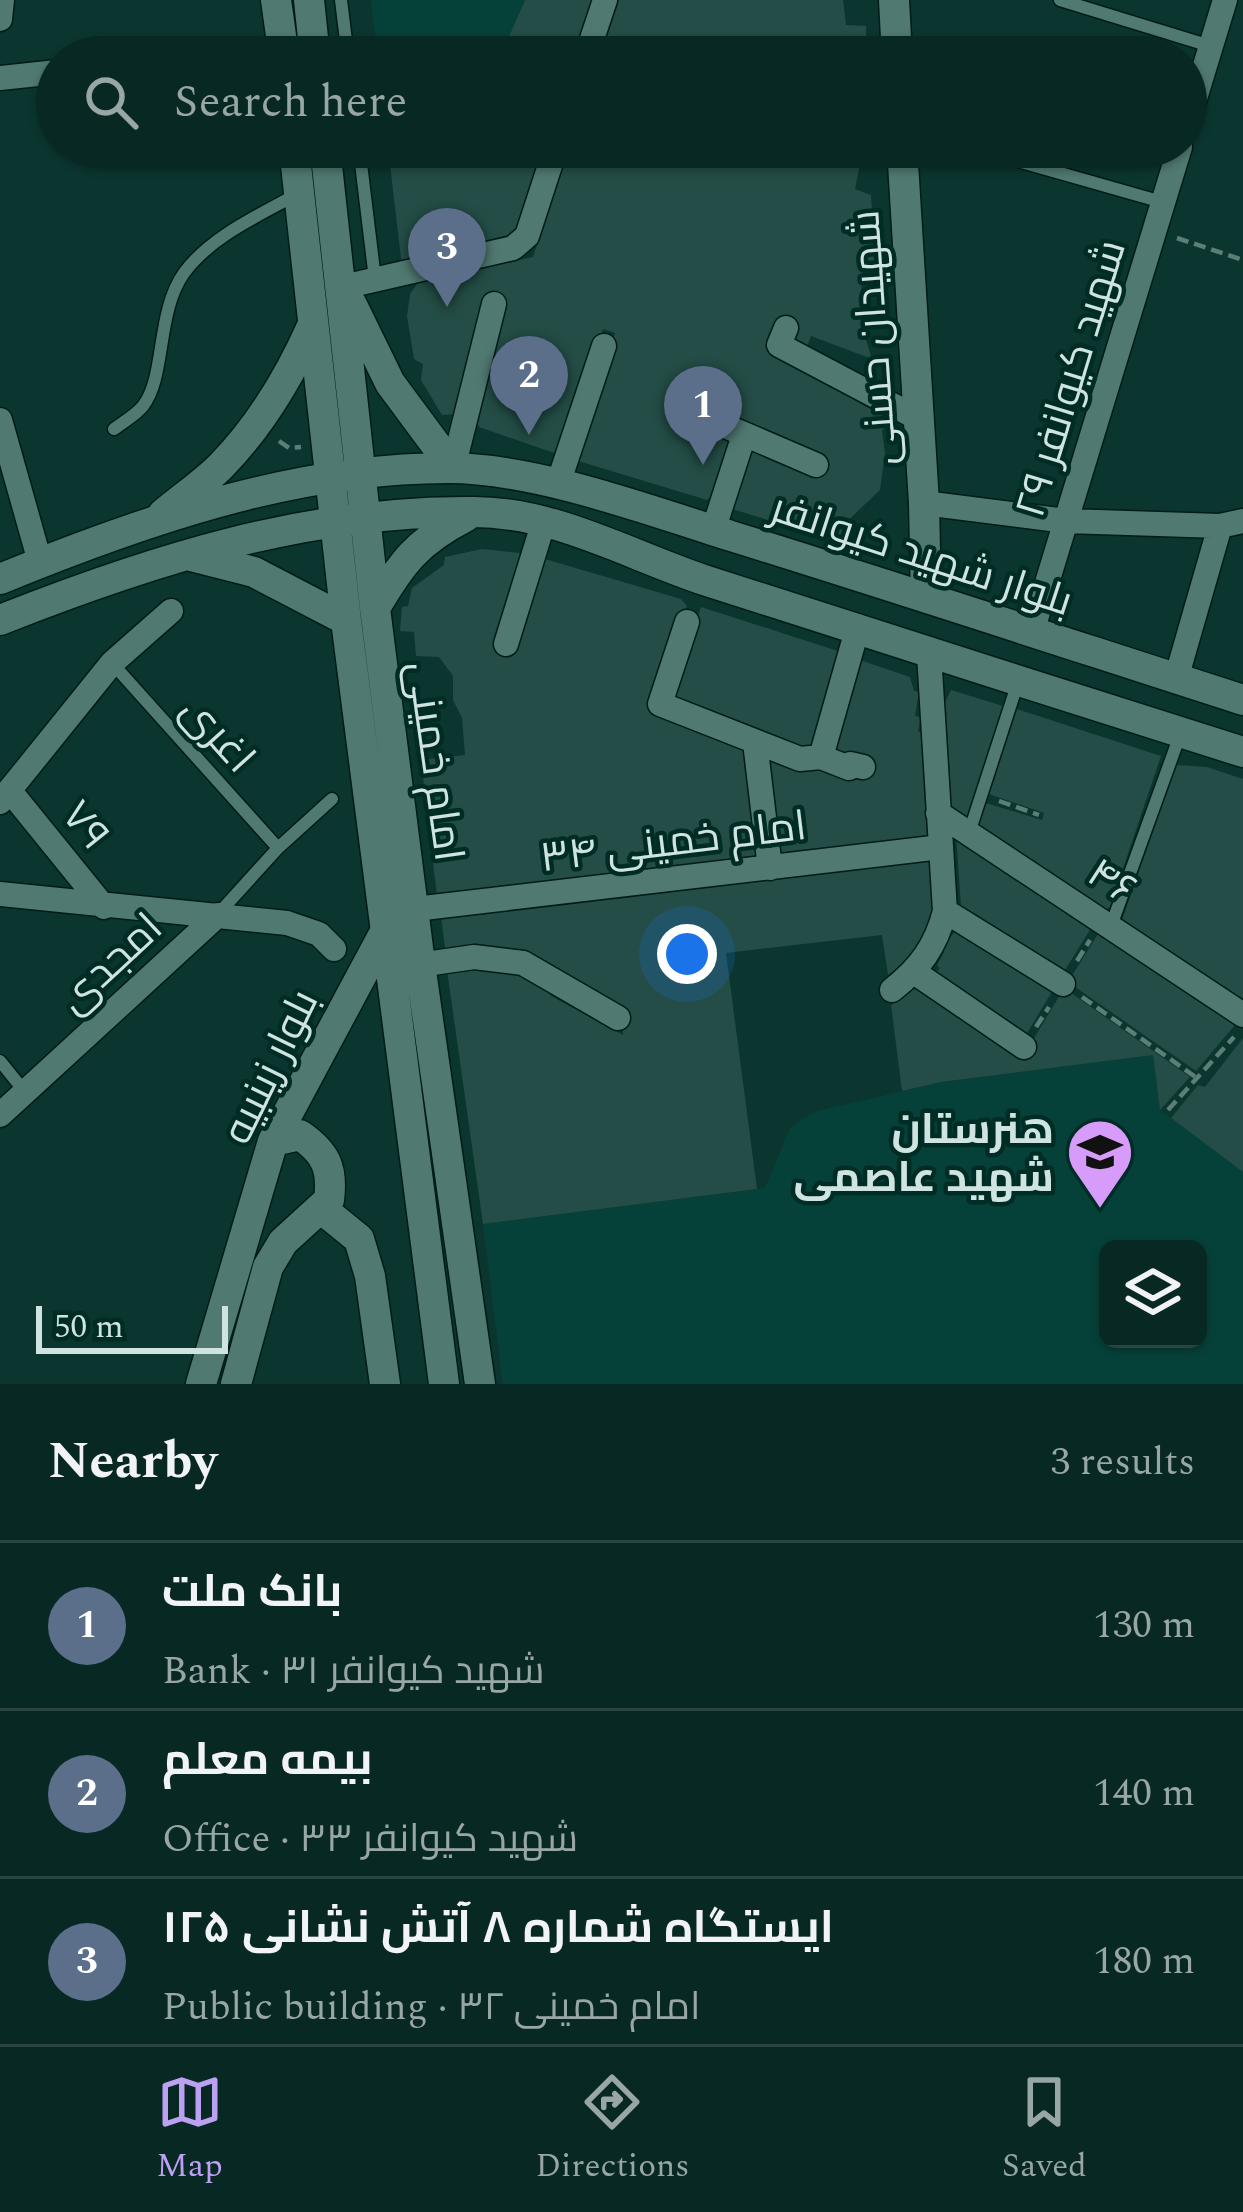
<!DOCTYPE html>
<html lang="en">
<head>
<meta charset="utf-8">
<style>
	body { margin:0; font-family:Spectral,Cairo,serif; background:#11302c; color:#f1f3f6 }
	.controls { position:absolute; right:36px; bottom:36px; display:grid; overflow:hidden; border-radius:18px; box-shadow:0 3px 9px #0004 }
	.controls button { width:108px; height:108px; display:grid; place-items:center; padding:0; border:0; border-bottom:3px solid #294441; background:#082824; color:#f1f3f6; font:60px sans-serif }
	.scale { position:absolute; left:36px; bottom:30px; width:192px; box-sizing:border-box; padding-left:12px; border:6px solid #cfe4e0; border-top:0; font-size:33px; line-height:42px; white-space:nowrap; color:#cfe4e0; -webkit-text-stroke:9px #002c26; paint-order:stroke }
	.you { position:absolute; left:687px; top:954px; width:42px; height:42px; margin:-30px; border:9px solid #fff; border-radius:50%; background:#1a73e8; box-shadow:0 0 0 18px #1a73e833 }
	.badge { display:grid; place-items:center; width:78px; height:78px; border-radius:50%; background:#bca0f2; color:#fff; font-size:39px; font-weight:700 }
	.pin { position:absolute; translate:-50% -99px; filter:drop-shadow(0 3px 6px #0008) }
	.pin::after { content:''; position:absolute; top:63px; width:42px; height:36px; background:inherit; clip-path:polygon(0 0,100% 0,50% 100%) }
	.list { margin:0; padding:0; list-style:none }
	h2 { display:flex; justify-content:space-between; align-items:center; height:156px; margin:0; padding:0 48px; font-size:51px }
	h2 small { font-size:39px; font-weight:400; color:#98a6a6 }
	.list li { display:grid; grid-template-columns:78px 1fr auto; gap:36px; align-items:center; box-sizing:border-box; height:168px; padding:0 48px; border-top:3px solid #294441 }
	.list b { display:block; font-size:45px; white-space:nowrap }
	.list p { margin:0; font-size:39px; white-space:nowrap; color:#98a6a6 }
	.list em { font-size:39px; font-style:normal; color:#98a6a6 }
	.icon { flex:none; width:66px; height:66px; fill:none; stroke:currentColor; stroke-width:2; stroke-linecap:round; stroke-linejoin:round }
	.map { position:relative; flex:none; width:1243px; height:1384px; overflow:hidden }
	.search { position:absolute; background:#082824; box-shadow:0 3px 9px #0004; left:36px; right:36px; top:36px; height:132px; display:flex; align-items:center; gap:30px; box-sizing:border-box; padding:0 42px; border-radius:66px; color:#98a6a6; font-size:45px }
	.sheet { height:660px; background:#082824 }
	nav { display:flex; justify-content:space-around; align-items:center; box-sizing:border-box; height:168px; border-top:3px solid #294441; background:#082824; font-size:33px; color:#98a6a6 }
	nav a { display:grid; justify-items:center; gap:6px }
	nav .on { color:#bca0f2 }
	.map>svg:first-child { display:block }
	.built { fill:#064139; fill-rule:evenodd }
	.building { fill:#234d46 }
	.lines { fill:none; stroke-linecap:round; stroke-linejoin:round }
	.service-casing { stroke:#001c18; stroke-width:15 }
	.minor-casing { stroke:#001c18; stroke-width:27 }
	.tertiary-casing { stroke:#001c18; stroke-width:33 }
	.secondary-casing { stroke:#001c18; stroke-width:33 }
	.path { stroke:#5c7e78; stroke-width:4.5; stroke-dasharray:12 6; stroke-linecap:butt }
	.service { stroke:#507971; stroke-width:12 }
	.minor { stroke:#507971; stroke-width:24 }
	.tertiary { stroke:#507971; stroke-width:30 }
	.secondary { stroke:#507971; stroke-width:30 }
	.labels { text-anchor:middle; stroke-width:9; stroke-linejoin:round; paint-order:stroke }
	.street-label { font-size:42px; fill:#cfe4e0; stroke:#002c26 }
	.poi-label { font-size:42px; font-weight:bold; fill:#cfe4e0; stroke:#002c26; text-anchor:end }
</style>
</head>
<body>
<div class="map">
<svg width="1243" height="1384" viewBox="0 0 1243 1384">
	<rect width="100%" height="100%" fill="#0b3630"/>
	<path class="built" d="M371 0H525L500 57H378Z
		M1153 1055 1160 1110 1243 1172V1384H503L483 1224 765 1188 790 1128 814 1112 941 1082ZM1108 1249H1198V1339H1108Z"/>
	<path class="building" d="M525 0H594L575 57H500Z
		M619 0H843L846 25 866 26 867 57H600Z
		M388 147H544L516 229 509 236 402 267Z
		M569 147H869L870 165 860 164 855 189 871 195 876 275 863 271 861 291 866 296 864 333 872 359 811 336 806 350 768 348 887 419 882 431 885 453 880 490 839 529 847 531 843 543 732 509 736 439 716 493 707 500 575 460 615 333 603 329 563 456 479 427 474 413 442 415 421 380 423 364 414 359 407 316 410 294 418 283 533 257Z
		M482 549 528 554 681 599 687 606 654 706 750 745 764 860 437 896 421 760 465 755 462 718 453 700V676L439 657 416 656 414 632 400 631 402 607 408 606 412 588 444 565 445 557Z
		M701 607 838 651 843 657 816 751 803 755 668 702Z
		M857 659 910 677 914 691 919 692 915 716 921 717 918 731 922 733 931 842 774 861 762 751 828 756Z
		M951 690 1003 706 972 814 963 824 949 814 940 768 947 739 943 726 947 712 941 711Z
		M1017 709 1161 756 1110 907 1100 913 976 832 986 803 1042 820 1044 813 989 794Z
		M1176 765 1207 767 1243 779V1009L1120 926Z
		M956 833 1096 920 1062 975 961 907Z
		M928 853 933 904 931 929 909 959 888 975 882 935 726 953 757 1189 483 1224 447 970 483 962 547 981 551 996 623 1035 622 1006 544 960 515 955 507 947 445 948 441 916Z
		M1103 926 1240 1019 1196 1071 1068 982Z
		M959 927 1056 985 1023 1040 932 978 940 968 937 965 944 952 939 950Z
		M919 986 1024 1055 1064 988 1190 1077 1160 1110 1153 1055 941 1082 902 1091 891 1005Z
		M1243 1038V1172L1171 1118 1198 1085 1205 1087Z"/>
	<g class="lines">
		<g class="service-casing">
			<path id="service" d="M341 0 348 57
				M1060 0 1210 46
				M359 147 375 279
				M969 147 1162 202
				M114 429C123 422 136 415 143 406 166 377 156 312 184 273 211 236 260 215 299 193
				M112 663 278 848
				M969 833 1018 682
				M219 913 278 848 332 799
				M1111 926 1180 735
				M0 1061 25 1092"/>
		</g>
		<g class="minor-casing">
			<path id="minor" d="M0 19 2 0
				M207 57 283 49
				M586 57 605 0
				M0 78 57 72
				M1186 128 1225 0
				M343 287 513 248 527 236 556 147
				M786 328 779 345 919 419
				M709 419 816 465
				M0 420 40 562
				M453 468 494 304
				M558 484 604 346
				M924 503 1066 521 1220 526 1243 521
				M713 531 744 435
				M687 622 660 704 800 759 821 757 849 768 850 764 863 767
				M1032 632 1180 147
				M506 644 544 521
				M1176 679 1220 526
				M755 742 770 868
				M821 757 857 630
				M10 791 104 907
				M0 802 112 663 171 611
				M938 813 1243 1015
				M0 894 287 923 319 934 334 949
				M415 909 941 847
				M945 911 1063 984
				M405 967 474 957 523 963 618 1018
				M914 972 1024 1047
				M892 990C920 968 936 946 945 911L929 654
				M0 1115 218 915"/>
		</g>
		<g class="tertiary-casing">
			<path id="tertiary" d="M894 0 897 57
				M902 147 924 503 926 596
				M322 1209 359 1239 370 1276 385 1384
				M201 1384 273 1141 386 930
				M236 1384 268 1267 283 1242 329 1200C333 1168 326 1153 300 1135L273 1141"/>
		</g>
		<g class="secondary-casing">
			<path id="secondary" d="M276 0 284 57
				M309 0 315 57
				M294 147 346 620 444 1384
				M325 147 375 608 420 964 480 1384
				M352 305 390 383 453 468
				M163 514C182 498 204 483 221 466 260 426 291 374 313 324
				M187 555 254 572 346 620
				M0 579C142 521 294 468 448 468 535 468 648 510 731 536 902 589 1072 645 1243 700
				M375 608C402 562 417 542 465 517
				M0 620C152 560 308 510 474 512 556 512 631 556 707 581 886 639 1064 695 1243 752"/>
		</g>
		<path class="path" d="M1177 238 1243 260
			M279 441 289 448 301 447
			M999 801 1039 815
			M1077 961 1090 940
			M1082 997 1197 1078
			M1036 1027 1049 1007
			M1168 1110 1234 1037"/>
		<use href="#service" class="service"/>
		<use href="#minor" class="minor"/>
		<use href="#tertiary" class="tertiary"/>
		<use href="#secondary" class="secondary"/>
	</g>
	<defs>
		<g id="school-pin" transform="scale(3.45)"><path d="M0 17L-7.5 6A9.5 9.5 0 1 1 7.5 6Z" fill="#d79bf9" stroke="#002c26"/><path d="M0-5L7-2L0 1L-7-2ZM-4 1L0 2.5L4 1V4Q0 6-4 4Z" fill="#111"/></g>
	</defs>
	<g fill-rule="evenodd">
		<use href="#school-pin" x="1100" y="1152"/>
	</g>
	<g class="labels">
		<g class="street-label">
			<text transform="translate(872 338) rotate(-94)" y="15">شهیدان حسنی</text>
			<text transform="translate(1069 378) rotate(-73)" y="15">شهید کیوانفر ۲۹</text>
			<text transform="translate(922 553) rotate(18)" y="15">بلوار شهید کیوانفر</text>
			<text transform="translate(219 733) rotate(48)" y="15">اغری</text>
			<text transform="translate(437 761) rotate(82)" y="15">امام خمینی</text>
			<text transform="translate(87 824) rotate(51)" y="15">۷۹</text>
			<text transform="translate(673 840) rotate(-7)" y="15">امام خمینی ۳۴</text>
			<text transform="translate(1113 880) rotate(33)" y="15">۴۶</text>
			<text transform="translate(109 962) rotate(-43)" y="15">امجدی</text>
			<text transform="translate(269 1066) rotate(-64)" y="15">بلوار زینبیه</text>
		</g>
		<g class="poi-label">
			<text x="1054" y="1143">هنرستان<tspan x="1054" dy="48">شهید عاصمی</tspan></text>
		</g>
	</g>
</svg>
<div class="controls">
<button><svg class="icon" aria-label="layers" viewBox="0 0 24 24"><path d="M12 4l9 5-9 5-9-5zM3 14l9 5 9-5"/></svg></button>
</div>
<div class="scale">50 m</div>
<div class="you"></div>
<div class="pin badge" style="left:703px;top:465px;background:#5c6f8a">1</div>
<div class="pin badge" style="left:529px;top:435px;background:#5c6f8a">2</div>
<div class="pin badge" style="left:447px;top:307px;background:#5c6f8a">3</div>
<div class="search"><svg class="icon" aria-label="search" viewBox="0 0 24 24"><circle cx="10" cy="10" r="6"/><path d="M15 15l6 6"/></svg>Search here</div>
</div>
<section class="sheet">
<h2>Nearby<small>3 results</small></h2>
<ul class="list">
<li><span class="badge" style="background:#5c6f8a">1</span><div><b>بانک ملت</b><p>Bank · شهید کیوانفر ۳۱</p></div><em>130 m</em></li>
<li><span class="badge" style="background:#5c6f8a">2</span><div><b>بیمه معلم</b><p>Office · شهید کیوانفر ۳۳</p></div><em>140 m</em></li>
<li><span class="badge" style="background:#5c6f8a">3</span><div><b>ایستگاه شماره ۸ آتش نشانی ۱۲۵</b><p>Public building · امام خمینی ۳۲</p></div><em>180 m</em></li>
</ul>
</section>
<nav>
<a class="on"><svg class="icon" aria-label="map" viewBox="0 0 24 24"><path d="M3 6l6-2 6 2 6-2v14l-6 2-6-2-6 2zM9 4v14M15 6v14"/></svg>Map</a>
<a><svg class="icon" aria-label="directions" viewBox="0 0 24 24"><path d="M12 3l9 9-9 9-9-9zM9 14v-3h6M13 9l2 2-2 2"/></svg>Directions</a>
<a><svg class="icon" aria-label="saved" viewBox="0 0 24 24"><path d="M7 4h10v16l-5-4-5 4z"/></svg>Saved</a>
</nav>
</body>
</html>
